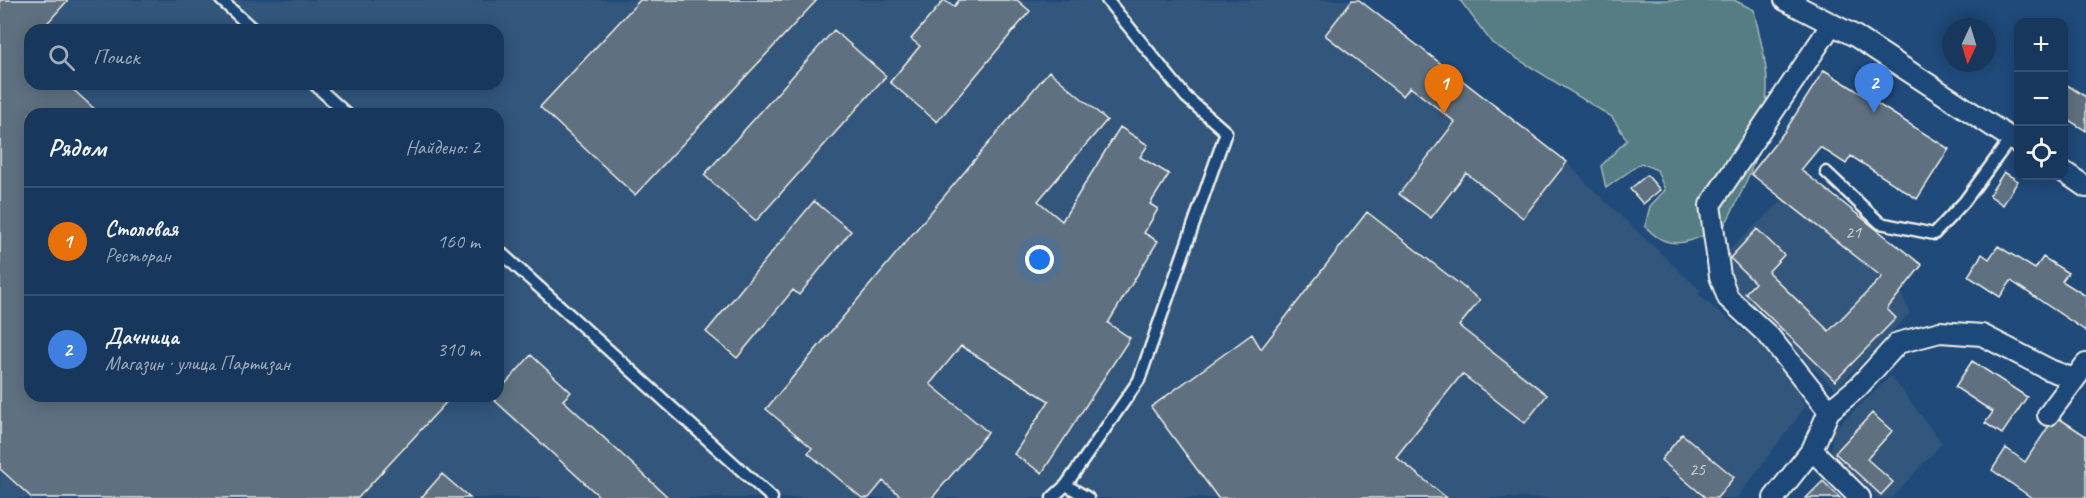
<!DOCTYPE html>
<html lang="ru">
<head>
<meta charset="utf-8">
<style>
	body { margin:0; font-family:Caveat,sans-serif; background:#203f62; color:#f1f3f6 }
	.controls { position:absolute; right:18px; top:18px; display:grid; overflow:hidden; border-radius:12px; box-shadow:0 3px 15px #0003 }
	.controls button { width:54px; height:54px; display:grid; place-items:center; padding:0; border:0; border-bottom:2px solid #365272; background:#17385c; color:#f1f3f6; font:30px sans-serif }
	.compass { position:absolute; left:1942px; top:18px; width:54px; height:54px; border-radius:50%; background:#17385c; box-shadow:0 3px 15px #0003; rotate:184deg }
	.you { position:absolute; left:1040px; top:260px; width:21px; height:21px; margin:-15px; border:4px solid #fff; border-radius:50%; background:#1a73e8; box-shadow:0 0 0 9px #1a73e833 }
	.badge { display:grid; place-items:center; width:39px; height:39px; border-radius:50%; background:#ff9aa2; color:#fff; font-size:20px; font-weight:700 }
	.pin { position:absolute; translate:-50% -50px; filter:drop-shadow(0 2px 3px #0008) }
	.pin::after { content:''; position:absolute; top:32px; width:21px; height:18px; background:inherit; clip-path:polygon(0 0,100% 0,50% 100%) }
	.list { margin:0; padding:0; list-style:none }
	h2 { display:flex; justify-content:space-between; align-items:center; height:78px; margin:0; padding:0 24px; font-size:26px }
	h2 small { font-size:20px; font-weight:400; color:#9eacbb }
	.list li { display:grid; grid-template-columns:39px 1fr auto; gap:18px; align-items:center; box-sizing:border-box; height:108px; padding:0 24px; border-top:2px solid #365272 }
	.list b { display:block; font-size:22px; white-space:nowrap }
	.list p { margin:0; font-size:20px; white-space:nowrap; color:#9eacbb }
	.list em { font-size:20px; font-style:normal; color:#9eacbb }
	.icon { flex:none; width:33px; height:33px; fill:none; stroke:currentColor; stroke-width:2; stroke-linecap:round; stroke-linejoin:round }
	.map { position:relative; flex:none; width:2086px; height:498px; overflow:hidden }
	.search { position:absolute; background:#17385c; box-shadow:0 3px 15px #0003; left:24px; top:24px; width:480px; height:66px; display:flex; align-items:center; gap:15px; box-sizing:border-box; padding:0 21px; border-radius:18px; color:#9eacbb; font-size:22px }
	.panel { position:absolute; background:#17385c; box-shadow:0 3px 15px #0003; left:24px; top:108px; width:480px; height:294px; border-radius:18px }
	.map>svg:first-child { display:block }
	.built { fill:#32567c; fill-rule:evenodd }
	.green { fill:#567d84; stroke:#a5b7b6; stroke-width:1.5 }
	.building { fill:#5f7180; stroke:#f4f1e8; stroke-width:1.5 }
	.lines { fill:none; stroke-linecap:round; stroke-linejoin:round }
	.lane-casing { stroke:#f4f1e8; stroke-width:15 }
	.street-casing { stroke:#f4f1e8; stroke-width:24 }
	.lane { stroke:#1f4a7a; stroke-width:10 }
	.street { stroke:#1f4a7a; stroke-width:20 }
	.labels { text-anchor:middle; stroke-width:4.5; stroke-linejoin:round; paint-order:stroke }
	.number-label { font-size:18px; fill:#cfd1ce }
</style>
</head>
<body>
<div class="map">
<svg width="2086" height="498" viewBox="0 0 2086 498">
	<rect width="100%" height="100%" fill="#1f4a7a"/>
	<filter id="ink" filterUnits="userSpaceOnUse"><feTurbulence type="fractalNoise" baseFrequency=".0167" numOctaves="2"/><feDisplacementMap in="SourceGraphic" scale="12" xChannelSelector="R" yChannelSelector="G"/><feConvolveMatrix kernelMatrix="1 2 1 2 8 2 1 2 1" color-interpolation-filters="sRGB"/></filter>
	<g filter="url(#ink)">
		<path class="built" d="M0 0H1361L1567 162 1588 185 1701 291 1698 295 1777 357 1806 406 1737 498H0ZM30 30H498V84H30ZM30 114H498V396H30Z
			M1784 199 1901 292 1910 313 1836 389 1739 302 1727 251Z
			M1891 376 1942 443 1892 498H1878L1831 454 1833 430Z"/>
		<path class="green" d="M1460 0H1734L1754 10C1758 33 1767 59 1767 83 1768 137 1749 181 1723 228 1692 239 1671 256 1645 226L1650 206 1665 190 1657 170 1641 163 1606 188 1601 166 1627 140 1612 117 1492 43Z"/>
		<path class="building" d="M0 0H68L41 30H30V84H67L100 114H30V396H452L358 498H32L0 469Z
			M640 0H817L635 195 540 107Z
			M944 0 954 7 959 0H1017L1030 11 937 122 890 82 920 46 911 39Z
			M1352 0H1359L1567 162 1523 218 1466 173 1431 218 1399 194 1455 122 1410 87 1403 96 1325 35Z
			M834 30 886 76 756 221 704 175Z
			M1824 70 1949 149 1917 199 1851 156 1846 164 1820 147 1801 170 1922 265 1887 309 1896 318 1835 381 1745 293 1755 283 1730 258 1757 229 1784 255 1768 272 1829 331 1882 277 1751 174 1785 131Z
			M1049 71 1107 120 1038 201 1062 221 1120 127 1148 145 1140 157 1169 174 1150 204 1158 209 1144 233 1158 241 1108 323 1130 338 1042 473 1014 454 1049 401 961 346 930 384 988 432 932 498H903L883 481 869 498H862L808 453 812 448 766 409Z
			M2064 83 2086 97V131L2064 117Z
			M2004 172 2018 181 2003 205 1989 195Z
			M1647 175 1660 190 1643 204 1630 189Z
			M814 201 851 231 799 295 793 290 737 358 706 332Z
			M1367 212 1480 300 1459 326 1547 395 1525 423 1462 374 1396 457 1447 498H1218L1151 407 1252 334 1261 349Z
			M1998 246 2035 269 2043 257 2068 273 2062 281 2086 296V331L2011 281 2000 297 1968 276 1982 254 1989 259Z
			M531 355 571 392 563 400 669 498H601L492 398 498 396V392Z
			M1972 361 2027 397 2002 434 1985 423 1993 412 1955 387Z
			M1872 413 1892 431 1867 459 1893 482 1881 495 1835 453Z
			M2060 419 2086 436V498H2032L1992 470 2006 448 2025 462 2048 427Z
			M1682 434 1734 477 1717 498H1706L1661 460Z
			M442 474 470 498H421Z
			M1823 481 1840 498H1806Z"/>
		<g class="lines">
			<g class="lane-casing">
				<path id="lane" d="M221 0 254 30
					M314 84 347 114
					M1826 172 1880 223 1934 234 1964 202 2011 138
					M498 250 772 498
					M1066 485 1088 498
					M1052 498 1066 485 1139 380 1226 132 1186 97 1107 0"/>
			</g>
			<g class="street-casing">
				<path id="street" d="M1785 0 1855 36 2018 143
					M1832 24 1710 205 1720 276 1728 298 1769 336 1829 411 1858 387 1898 343 1940 332 1982 335 2050 370 2074 379
					M2064 172 2086 187
					M2048 415 2086 364
					M1812 450 1860 498
					M1774 498 1812 450 1829 411"/>
			</g>
			<use href="#lane" class="lane"/>
			<use href="#street" class="street"/>
		</g>
	</g>
	<g class="labels">
		<g class="number-label">
			<text x="1853" y="238">21</text>
			<text x="1697" y="475">25</text>
		</g>
	</g>
</svg>
<div class="controls">
<button>+</button>
<button>−</button>
<button><svg class="icon" aria-label="locate" viewBox="0 0 24 24"><circle cx="12" cy="12" r="6"/><path d="M12 2v4M12 18v4M2 12h4M18 12h4"/></svg></button>
</div>
<svg class="compass" viewBox="-18 -18 36 36"><path d="M0-13l5 13h-10z" fill="#e53935"/><path d="M0 13l5-13h-10z" fill="#9eacbb"/></svg>
<div class="you"></div>
<div class="pin badge" style="left:1444px;top:114px;background:#e8710a">1</div>
<div class="pin badge" style="left:1874px;top:113px;background:#3f7fe0">2</div>
<div class="search"><svg class="icon" aria-label="search" viewBox="0 0 24 24"><circle cx="10" cy="10" r="6"/><path d="M15 15l6 6"/></svg>Поиск</div>
<section class="panel">
<h2>Рядом<small>Найдено: 2</small></h2>
<ul class="list">
<li><span class="badge" style="background:#e8710a">1</span><div><b>Столовая</b><p>Ресторан</p></div><em>160 m</em></li>
<li><span class="badge" style="background:#3f7fe0">2</span><div><b>Дачница</b><p>Магазин · улица Партизан</p></div><em>310 m</em></li>
</ul>
</section>
</div>
</body>
</html>
